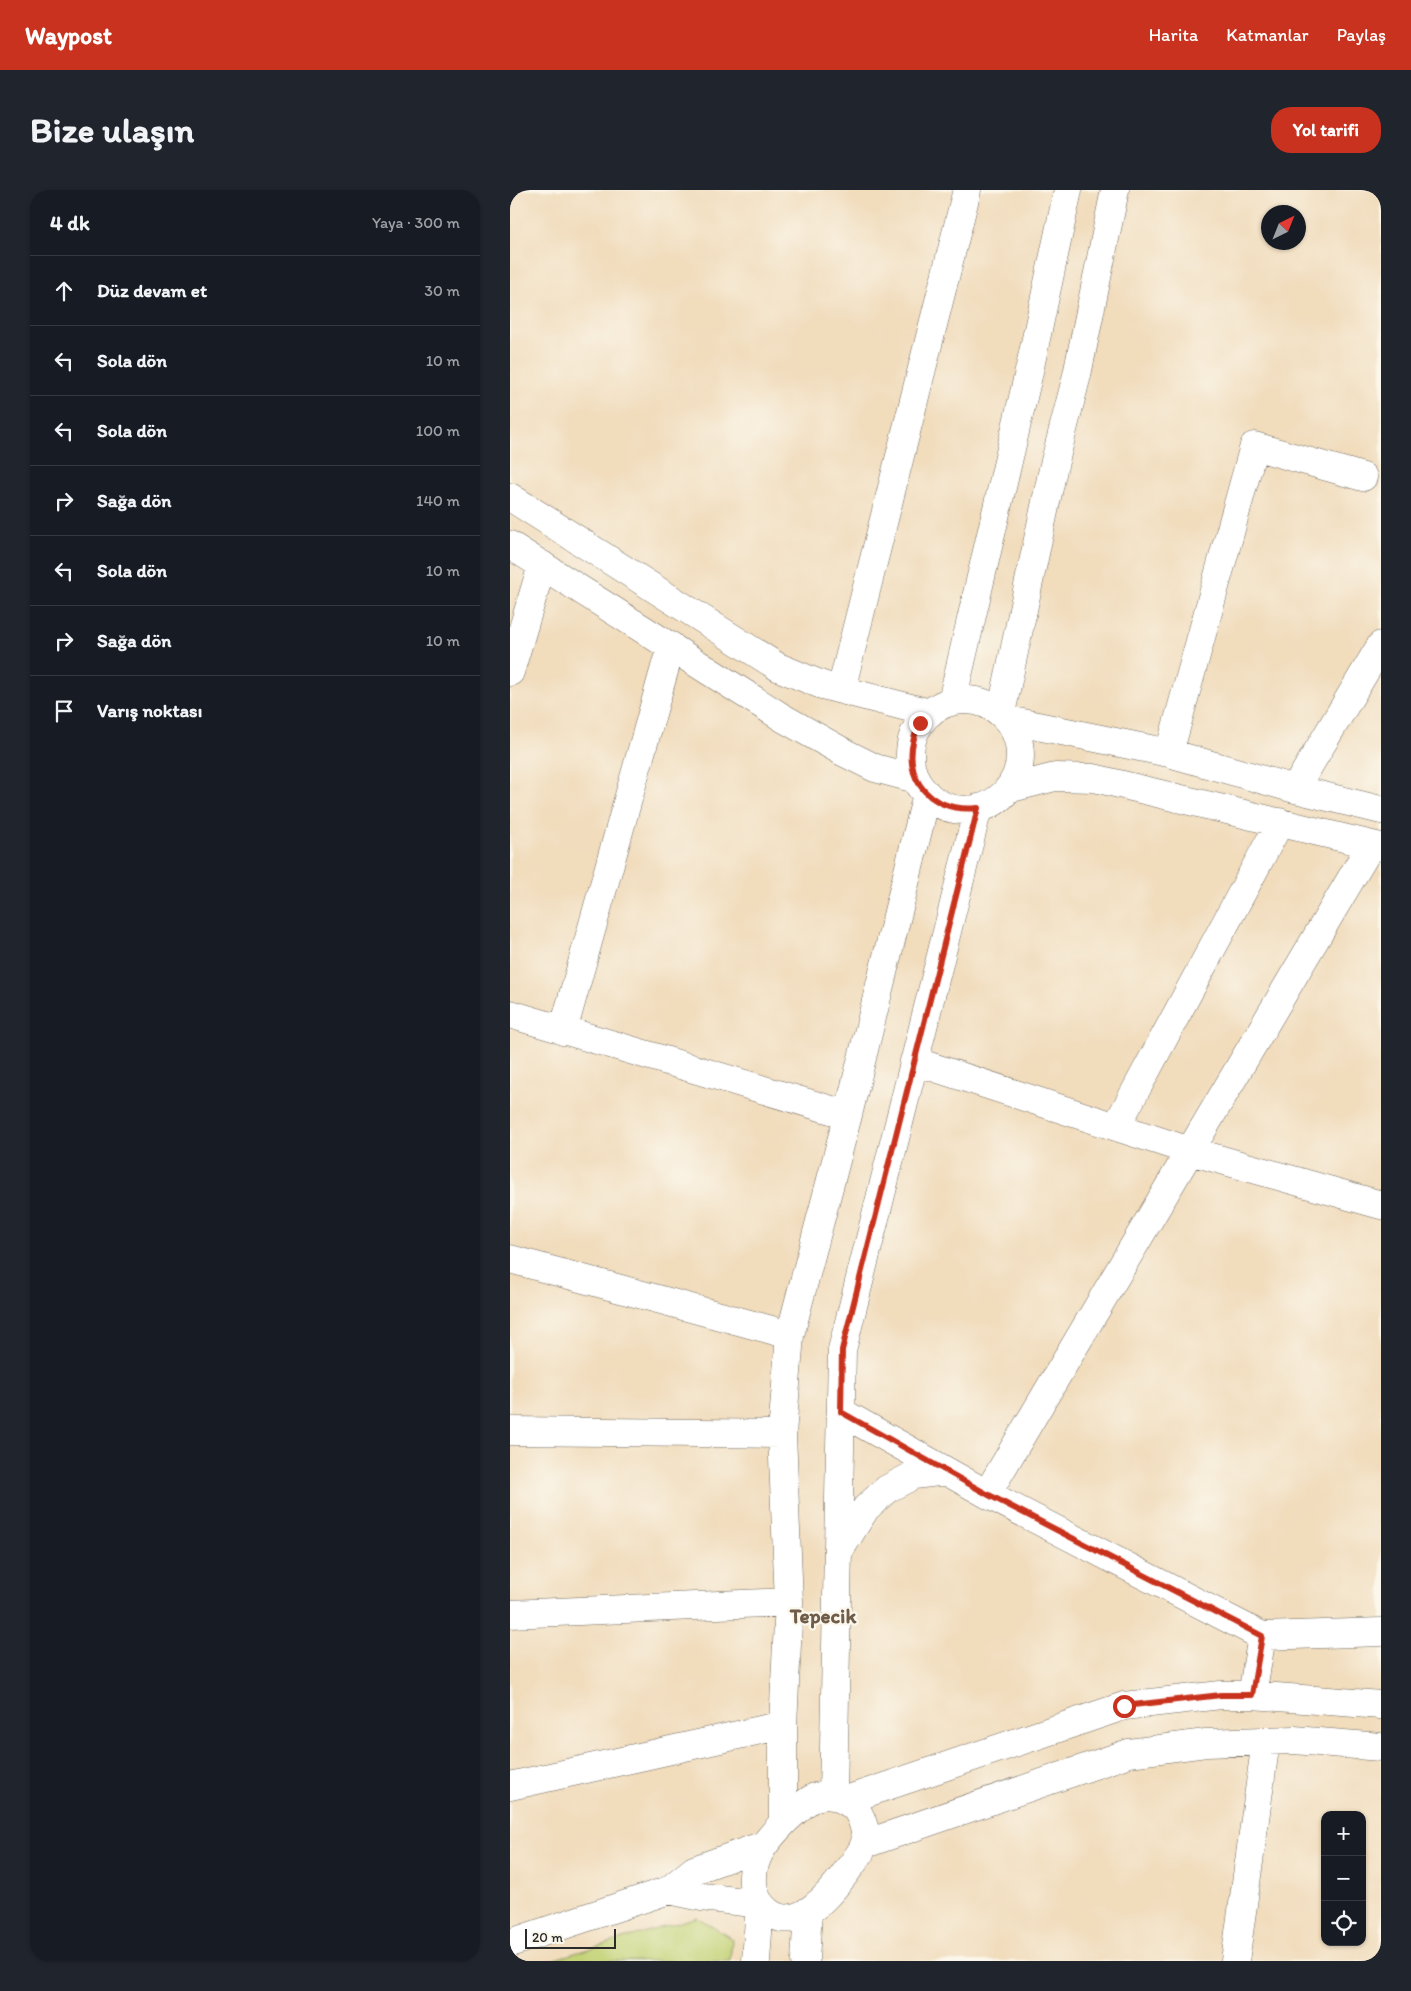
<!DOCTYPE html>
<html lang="tr">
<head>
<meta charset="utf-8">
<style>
	body { margin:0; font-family:Itim,sans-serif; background:#20242c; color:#f1f3f6 }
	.controls { position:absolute; right:15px; bottom:15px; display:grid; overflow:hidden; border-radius:10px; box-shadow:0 1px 4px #0004 }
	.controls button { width:45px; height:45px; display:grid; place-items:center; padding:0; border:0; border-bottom:1px solid #363941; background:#171b24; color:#f1f3f6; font:25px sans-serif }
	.compass { position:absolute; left:751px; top:15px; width:45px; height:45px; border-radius:50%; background:#171b24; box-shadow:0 1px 4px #0004; rotate:43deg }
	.scale { position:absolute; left:15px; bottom:12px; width:91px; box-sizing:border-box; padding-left:5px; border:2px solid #2b2b2b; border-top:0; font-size:14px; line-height:18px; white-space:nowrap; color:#2b2b2b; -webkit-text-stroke:4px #fbf7ec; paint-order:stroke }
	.stop { position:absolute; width:15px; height:15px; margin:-11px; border:4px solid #c8321e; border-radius:50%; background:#fff }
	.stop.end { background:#c8321e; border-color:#fff; box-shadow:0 1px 5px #0008 }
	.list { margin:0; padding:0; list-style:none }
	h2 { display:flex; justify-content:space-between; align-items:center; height:65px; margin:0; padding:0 20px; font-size:21px }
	h2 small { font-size:16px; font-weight:400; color:#9ea1a6 }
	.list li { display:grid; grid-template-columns:32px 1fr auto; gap:15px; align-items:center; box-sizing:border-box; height:70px; padding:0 20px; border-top:1px solid #363941 }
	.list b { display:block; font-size:19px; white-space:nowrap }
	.list em { font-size:16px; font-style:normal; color:#9ea1a6 }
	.icon { flex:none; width:28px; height:28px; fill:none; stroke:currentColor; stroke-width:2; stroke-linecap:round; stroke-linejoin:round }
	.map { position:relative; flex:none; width:871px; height:1771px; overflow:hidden; border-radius:20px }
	header { display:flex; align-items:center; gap:30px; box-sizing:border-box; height:70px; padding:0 25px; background:#c8321e; color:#fff }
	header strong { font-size:24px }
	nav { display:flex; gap:28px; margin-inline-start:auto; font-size:18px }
	.intro { display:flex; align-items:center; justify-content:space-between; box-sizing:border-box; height:120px; padding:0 30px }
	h1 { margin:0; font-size:35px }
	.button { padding:12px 22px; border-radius:20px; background:#c8321e; color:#fff; font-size:18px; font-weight:700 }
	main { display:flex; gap:30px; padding:0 30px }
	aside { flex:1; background:#171b24; border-radius:20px; box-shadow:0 1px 4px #0004 }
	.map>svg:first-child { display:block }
	.green { fill:#c2d274; stroke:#767e50 }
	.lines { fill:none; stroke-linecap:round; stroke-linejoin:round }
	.minor-casing { stroke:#70695e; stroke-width:29 }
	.minor { stroke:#fff; stroke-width:28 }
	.route { stroke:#c8321e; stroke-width:6 }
	.labels { text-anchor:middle; stroke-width:4.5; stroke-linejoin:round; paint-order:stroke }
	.district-label { font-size:21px; font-weight:bold; fill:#6f5c49; stroke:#fbf7ec }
</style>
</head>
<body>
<header>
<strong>Waypost</strong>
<nav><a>Harita</a><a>Katmanlar</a><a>Paylaş</a></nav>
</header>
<div class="intro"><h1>Bize ulaşın</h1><a class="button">Yol tarifi</a></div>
<main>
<aside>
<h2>4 dk<small>Yaya · 300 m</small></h2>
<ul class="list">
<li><svg class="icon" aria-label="ahead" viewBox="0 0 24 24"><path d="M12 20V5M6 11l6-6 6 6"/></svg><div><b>Düz devam et</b></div><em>30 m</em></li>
<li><svg class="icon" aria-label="left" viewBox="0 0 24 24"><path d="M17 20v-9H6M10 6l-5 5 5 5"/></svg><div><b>Sola dön</b></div><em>10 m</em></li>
<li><svg class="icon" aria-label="left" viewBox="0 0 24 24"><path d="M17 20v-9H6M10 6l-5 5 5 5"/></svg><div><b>Sola dön</b></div><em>100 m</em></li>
<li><svg class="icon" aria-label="right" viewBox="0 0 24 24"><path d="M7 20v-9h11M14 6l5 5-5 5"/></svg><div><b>Sağa dön</b></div><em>140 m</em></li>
<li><svg class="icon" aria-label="left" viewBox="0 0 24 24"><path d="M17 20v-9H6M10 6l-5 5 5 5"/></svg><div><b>Sola dön</b></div><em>10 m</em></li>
<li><svg class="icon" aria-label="right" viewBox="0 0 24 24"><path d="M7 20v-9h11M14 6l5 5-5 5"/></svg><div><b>Sağa dön</b></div><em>10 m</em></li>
<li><svg class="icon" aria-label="arrive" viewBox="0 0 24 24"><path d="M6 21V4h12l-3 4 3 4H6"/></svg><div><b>Varış noktası</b></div></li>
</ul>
</aside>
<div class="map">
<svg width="871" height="1771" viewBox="0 0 871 1771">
	<rect width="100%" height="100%" fill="#fbf7ec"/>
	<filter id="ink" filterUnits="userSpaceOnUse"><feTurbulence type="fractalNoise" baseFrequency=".02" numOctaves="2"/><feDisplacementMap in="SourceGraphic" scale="10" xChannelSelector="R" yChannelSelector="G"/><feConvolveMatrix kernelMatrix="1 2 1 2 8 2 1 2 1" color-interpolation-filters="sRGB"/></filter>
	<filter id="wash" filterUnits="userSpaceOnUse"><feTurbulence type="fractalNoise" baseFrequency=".0096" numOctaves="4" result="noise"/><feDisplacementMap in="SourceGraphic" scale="20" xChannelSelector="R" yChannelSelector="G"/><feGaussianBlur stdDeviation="1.12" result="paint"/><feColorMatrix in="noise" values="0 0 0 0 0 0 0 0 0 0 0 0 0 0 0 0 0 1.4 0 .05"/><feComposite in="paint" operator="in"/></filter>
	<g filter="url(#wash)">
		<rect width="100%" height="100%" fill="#f1dcbc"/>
		<path class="green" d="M187 1727 222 1749 220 1771H38Z"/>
	</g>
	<g filter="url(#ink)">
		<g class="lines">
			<g class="minor-casing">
				<path id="minor" d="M0 307 268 477 312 495 420 523
					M0 355 273 528 335 563 365 578 406 589
					M0 482 32 375
					M331 500 457 0
					M400 565a55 55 0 1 1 110 0a55 55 0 1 1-110 0Z
					M442 511 518 186 558 0
					M491 523 543 279 567 185 605 0
					M498 530 659 563 785 599 871 620
					M659 563 744 256 853 287
					M498 599 545 587 584 588 871 657
					M785 599 871 455
					M0 824 338 925
					M53 841 161 456
					M404 871 680 961 871 1015
					M606 937 770 632
					M0 1069 280 1145
					M331 1222 477 1304 752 1446
					M0 1241 272 1244
					M477 1304 861 655
					M329 1361 356 1318 377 1299 404 1285 436 1281
					M0 1424 279 1412
					M742 1505 752 1446 871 1442
					M0 1596 273 1535
					M320 1604C330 1609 342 1612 348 1622 353 1631 358 1646 354 1655 351 1664 343 1673 337 1681 320 1704 283 1750 253 1717 247 1711 244 1702 243 1693 241 1666 258 1649 275 1631 284 1623 294 1612 305 1607 310 1606 315 1605 320 1604Z
					M323 1606 332 1160 468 618
					M336 1610 614 1516 711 1505H742L871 1515
					M273 1633V1535L279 1412 272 1244 280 1145 338 925 417 604
					M355 1654 619 1563 696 1553 784 1550 871 1557
					M0 1753 159 1700
					M246 1771 250 1714 192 1707 159 1700 184 1680 254 1655
					M295 1771 298 1721
					M725 1771 756 1551"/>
			</g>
			<use href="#minor" class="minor"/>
		</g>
	</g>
	<g class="lines" filter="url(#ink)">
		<path class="route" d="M410 533C386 580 415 624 468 618L332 1160 331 1222 477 1304 752 1446 742 1505H711L614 1516"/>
	</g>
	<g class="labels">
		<g class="district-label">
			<text x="313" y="1433">Tepecik</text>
		</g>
	</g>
</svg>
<div class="controls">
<button>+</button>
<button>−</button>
<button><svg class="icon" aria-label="locate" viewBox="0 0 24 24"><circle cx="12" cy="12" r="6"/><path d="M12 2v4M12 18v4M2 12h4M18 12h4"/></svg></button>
</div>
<svg class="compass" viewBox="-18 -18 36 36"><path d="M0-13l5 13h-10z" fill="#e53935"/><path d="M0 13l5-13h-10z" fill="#9ea1a6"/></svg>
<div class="scale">20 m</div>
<div class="stop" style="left:614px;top:1516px"></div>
<div class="stop end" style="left:410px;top:533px"></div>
</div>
</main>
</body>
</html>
